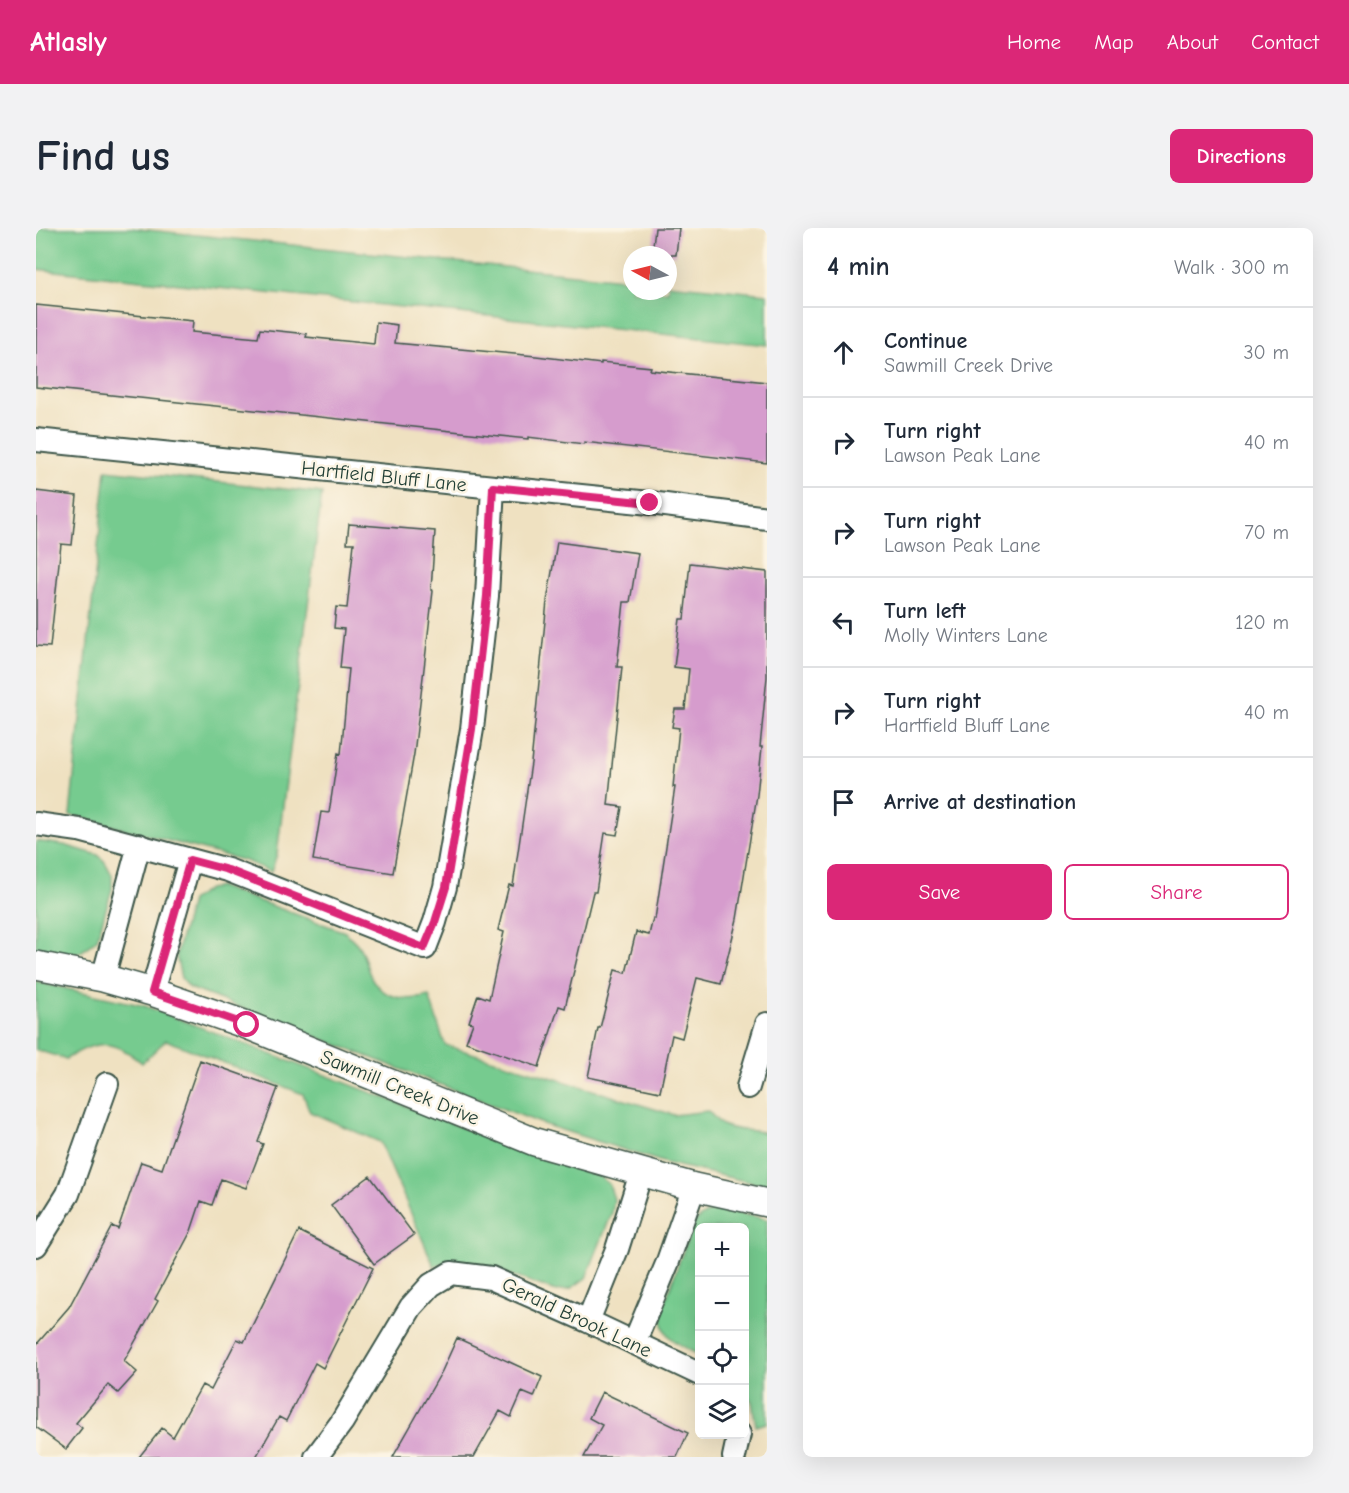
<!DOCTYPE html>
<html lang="en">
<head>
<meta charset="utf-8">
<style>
	body { margin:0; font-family:"Comic Neue",sans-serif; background:#f2f2f3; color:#1f2937 }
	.controls { position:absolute; right:18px; bottom:18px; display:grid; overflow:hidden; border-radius:9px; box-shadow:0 6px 24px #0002 }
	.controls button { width:54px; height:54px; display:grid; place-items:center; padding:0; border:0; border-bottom:2px solid #e0e1e3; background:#fff; color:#1f2937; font:30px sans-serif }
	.compass { position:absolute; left:587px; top:18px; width:54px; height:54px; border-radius:50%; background:#fff; box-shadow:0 6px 24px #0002; rotate:277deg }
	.stop { position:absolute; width:18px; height:18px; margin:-14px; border:4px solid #db2777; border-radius:50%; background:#fff }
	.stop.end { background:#db2777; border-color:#fff; box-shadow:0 2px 6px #0008 }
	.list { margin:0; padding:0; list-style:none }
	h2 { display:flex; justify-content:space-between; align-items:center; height:78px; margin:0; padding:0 24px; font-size:26px }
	h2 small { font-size:20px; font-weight:400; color:#747a83 }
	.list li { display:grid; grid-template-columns:39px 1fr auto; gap:18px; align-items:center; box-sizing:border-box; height:90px; padding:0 24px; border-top:2px solid #e0e1e3 }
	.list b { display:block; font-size:22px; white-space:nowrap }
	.list p { margin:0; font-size:20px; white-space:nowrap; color:#747a83 }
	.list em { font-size:20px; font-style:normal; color:#747a83 }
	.actions { display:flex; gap:12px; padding:18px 24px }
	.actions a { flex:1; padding:14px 0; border:2px solid #db2777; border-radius:9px; text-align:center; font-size:21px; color:#db2777 }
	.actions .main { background:#db2777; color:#fff }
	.icon { flex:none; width:33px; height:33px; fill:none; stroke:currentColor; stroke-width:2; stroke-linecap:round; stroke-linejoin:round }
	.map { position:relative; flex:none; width:731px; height:1229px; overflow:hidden; border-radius:9px }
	header { display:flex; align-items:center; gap:36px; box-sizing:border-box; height:84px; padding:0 30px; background:#db2777; color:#fff }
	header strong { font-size:28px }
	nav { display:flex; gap:33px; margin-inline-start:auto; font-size:21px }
	.intro { display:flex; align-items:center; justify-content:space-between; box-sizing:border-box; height:144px; padding:0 36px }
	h1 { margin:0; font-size:42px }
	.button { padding:15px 27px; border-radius:9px; background:#db2777; color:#fff; font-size:21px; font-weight:700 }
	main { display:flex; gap:36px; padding:0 36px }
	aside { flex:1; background:#fff; border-radius:9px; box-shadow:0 6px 24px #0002 }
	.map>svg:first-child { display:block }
	.green { fill:#76cb8f; stroke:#4a8462; stroke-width:1.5 }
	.building { fill:#d69ccd }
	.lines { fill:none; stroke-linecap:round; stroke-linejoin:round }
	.minor-casing { stroke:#3e5649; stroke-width:26 }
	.tertiary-casing { stroke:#3e5649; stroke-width:30 }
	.minor { stroke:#fff; stroke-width:22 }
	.tertiary { stroke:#fff; stroke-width:27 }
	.route { stroke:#db2777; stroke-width:8 }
	.labels { text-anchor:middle; stroke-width:5; stroke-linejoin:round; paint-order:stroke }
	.street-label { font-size:20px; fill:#1f3d34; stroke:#fcf5e5 }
</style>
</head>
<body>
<header>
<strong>Atlasly</strong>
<nav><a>Home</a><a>Map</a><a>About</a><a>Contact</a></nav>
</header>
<div class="intro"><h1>Find us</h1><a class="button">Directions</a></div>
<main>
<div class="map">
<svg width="731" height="1229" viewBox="0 0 731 1229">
	<rect width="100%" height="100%" fill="#fcf5e5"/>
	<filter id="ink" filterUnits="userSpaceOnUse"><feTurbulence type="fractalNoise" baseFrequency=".0167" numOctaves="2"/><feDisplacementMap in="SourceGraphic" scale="12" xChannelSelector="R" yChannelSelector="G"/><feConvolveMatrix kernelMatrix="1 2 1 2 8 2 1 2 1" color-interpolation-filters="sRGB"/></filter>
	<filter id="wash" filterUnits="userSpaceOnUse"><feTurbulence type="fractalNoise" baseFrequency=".008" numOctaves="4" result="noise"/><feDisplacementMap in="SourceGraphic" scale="24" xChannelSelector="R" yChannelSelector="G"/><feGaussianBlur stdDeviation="1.35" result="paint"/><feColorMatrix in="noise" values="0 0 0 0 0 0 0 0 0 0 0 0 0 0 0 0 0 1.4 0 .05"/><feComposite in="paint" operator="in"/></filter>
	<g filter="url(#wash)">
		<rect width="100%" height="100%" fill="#efe1c1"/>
		<path class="green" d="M0 0H93L596 52V63H632V56L731 66V117L0 41Z
			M70 242 286 265 241 626 235 644 210 633 34 587Z
			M0 613 28 617 62 627 69 634 76 647V661L61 711 45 724 33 727 0 721Z
			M184 659 309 704C313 708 319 713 322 717 329 727 330 739 335 749 346 771 372 774 393 768L409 817 638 887 672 883C676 887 681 893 686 897 700 904 716 901 731 905V958L630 935 507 896 154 760 145 750 140 727 155 673 172 661Z
			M0 754 109 778 516 934 563 948 573 956 578 971 576 985 550 1050 534 1061 520 1063 444 1036 419 1034 398 1038 344 914 274 884 267 866 130 812 106 835C78 811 61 811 30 831L0 822Z
			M686 982 731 991V1195L720 1198 716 1174 709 1162 708 1000H664L663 1127C640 1115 622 1110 627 1080L656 998C665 986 671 984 686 982Z"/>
		<g id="blocks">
			<path class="building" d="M619 0H643L640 27H616Z
				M0 77 157 93 156 104 222 110 224 101 271 106 270 109 338 116 340 94 361 97 359 115 500 128 565 136V134L615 139 614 142 731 154V235L548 214V216L492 209V211L444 206 0 159Z
				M0 263 41 268 36 317 25 316 14 419 0 418Z
				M313 296 399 303 395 362 397 363 378 526 357 645 277 632 285 584 293 585 302 525 305 526 313 441 304 440 308 401 298 400 300 379 311 380 318 315H311Z
				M521 314 602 325 594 374H588L581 439H586L572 577 586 579 581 607 569 605 560 664H557L529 780 523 778 503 839 430 814 437 795 433 794 442 767 453 771 468 704 462 702 473 657 477 658 495 535 511 373Z
				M654 335 731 344V449L724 519H726L721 567 701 691 685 756 661 750 646 810 636 807 624 864 552 849 562 800H564L579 742 590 745 600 704 613 707 617 690 619 691 639 559H637L643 500 636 499 639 481H649L653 441 638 439 644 391H648Z
				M164 832 242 860 222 914 227 916 210 960 185 951 176 977 165 973 155 1003 119 1071 122 1073 88 1133 101 1144 82 1165 72 1157 40 1195 46 1200 30 1221 0 1199V1117L33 1079 76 998 82 1001 105 934 126 941Z
				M334 948 378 1007 338 1036 295 977Z
				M263 1003 337 1040 287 1140 279 1135 250 1193 243 1189 220 1229H103L126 1200 137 1209 166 1157 175 1162 201 1111 208 1114Z
				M421 1110 506 1149 498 1169 486 1164 475 1189 464 1183 438 1229H357L406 1143Z
				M566 1164 652 1205 641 1229H548L566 1197 553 1190Z"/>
		</g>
	</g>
	<g filter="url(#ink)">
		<use href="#blocks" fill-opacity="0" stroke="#3e5649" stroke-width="1.5"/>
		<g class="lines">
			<g class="minor-casing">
				<path id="minor" d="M0 212 614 275 731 290
					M0 596 43 602 192 642 389 720 399 694 409 659 436 501 451 368 457 259
					M67 750 103 617
					M116 764 154 632
					M712 859 731 796
					M0 1017 32 966 71 856
					M552 1093 581 1021 605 945
					M598 1115 631 1036 658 959
					M280 1229 306 1194 375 1079 395 1057 415 1045 455 1050 552 1093 664 1146
					M698 1229 703 1206"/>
			</g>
			<g class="tertiary-casing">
				<path id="tertiary" d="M0 737 67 750 116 764 211 797 499 914 658 959 731 975"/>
			</g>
			<use href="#minor" class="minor"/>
			<use href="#tertiary" class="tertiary"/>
		</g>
	</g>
	<g class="lines" filter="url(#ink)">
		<path class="route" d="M211 797 116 764 154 632 192 642 388 720 399 694 410 659 436 501 451 368 457 259 614 275"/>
	</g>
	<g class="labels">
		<g class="street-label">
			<text transform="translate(348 248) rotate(6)" y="7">Hartfield Bluff Lane</text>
			<text transform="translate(364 859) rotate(22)" y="7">Sawmill Creek Drive</text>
			<text transform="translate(541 1089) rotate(25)" y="7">Gerald Brook Lane</text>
		</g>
	</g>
</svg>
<div class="controls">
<button>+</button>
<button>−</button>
<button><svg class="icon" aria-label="locate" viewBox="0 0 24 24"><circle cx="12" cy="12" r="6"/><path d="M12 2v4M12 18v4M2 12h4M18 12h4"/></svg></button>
<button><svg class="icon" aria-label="layers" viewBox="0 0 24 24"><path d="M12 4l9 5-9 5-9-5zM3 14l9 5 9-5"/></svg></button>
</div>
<svg class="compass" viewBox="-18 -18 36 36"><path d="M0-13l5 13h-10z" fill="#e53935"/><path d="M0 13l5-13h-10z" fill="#747a83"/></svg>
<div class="stop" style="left:211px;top:797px"></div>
<div class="stop end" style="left:614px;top:275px"></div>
</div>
<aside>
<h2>4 min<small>Walk · 300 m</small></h2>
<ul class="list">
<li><svg class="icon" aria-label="ahead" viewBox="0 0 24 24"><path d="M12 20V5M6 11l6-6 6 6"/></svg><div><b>Continue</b><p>Sawmill Creek Drive</p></div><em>30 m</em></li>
<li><svg class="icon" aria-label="right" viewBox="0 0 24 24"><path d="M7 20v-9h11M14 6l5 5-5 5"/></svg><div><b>Turn right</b><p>Lawson Peak Lane</p></div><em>40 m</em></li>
<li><svg class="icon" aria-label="right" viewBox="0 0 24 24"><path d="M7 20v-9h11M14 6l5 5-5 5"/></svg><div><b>Turn right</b><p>Lawson Peak Lane</p></div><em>70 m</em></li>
<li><svg class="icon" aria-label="left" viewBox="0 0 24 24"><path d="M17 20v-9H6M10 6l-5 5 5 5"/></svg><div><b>Turn left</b><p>Molly Winters Lane</p></div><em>120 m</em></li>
<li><svg class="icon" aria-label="right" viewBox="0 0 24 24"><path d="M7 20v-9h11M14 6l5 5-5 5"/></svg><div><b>Turn right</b><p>Hartfield Bluff Lane</p></div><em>40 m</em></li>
<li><svg class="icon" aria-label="arrive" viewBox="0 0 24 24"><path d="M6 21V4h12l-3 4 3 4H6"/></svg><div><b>Arrive at destination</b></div></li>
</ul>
<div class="actions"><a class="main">Save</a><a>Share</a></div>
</aside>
</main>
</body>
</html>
